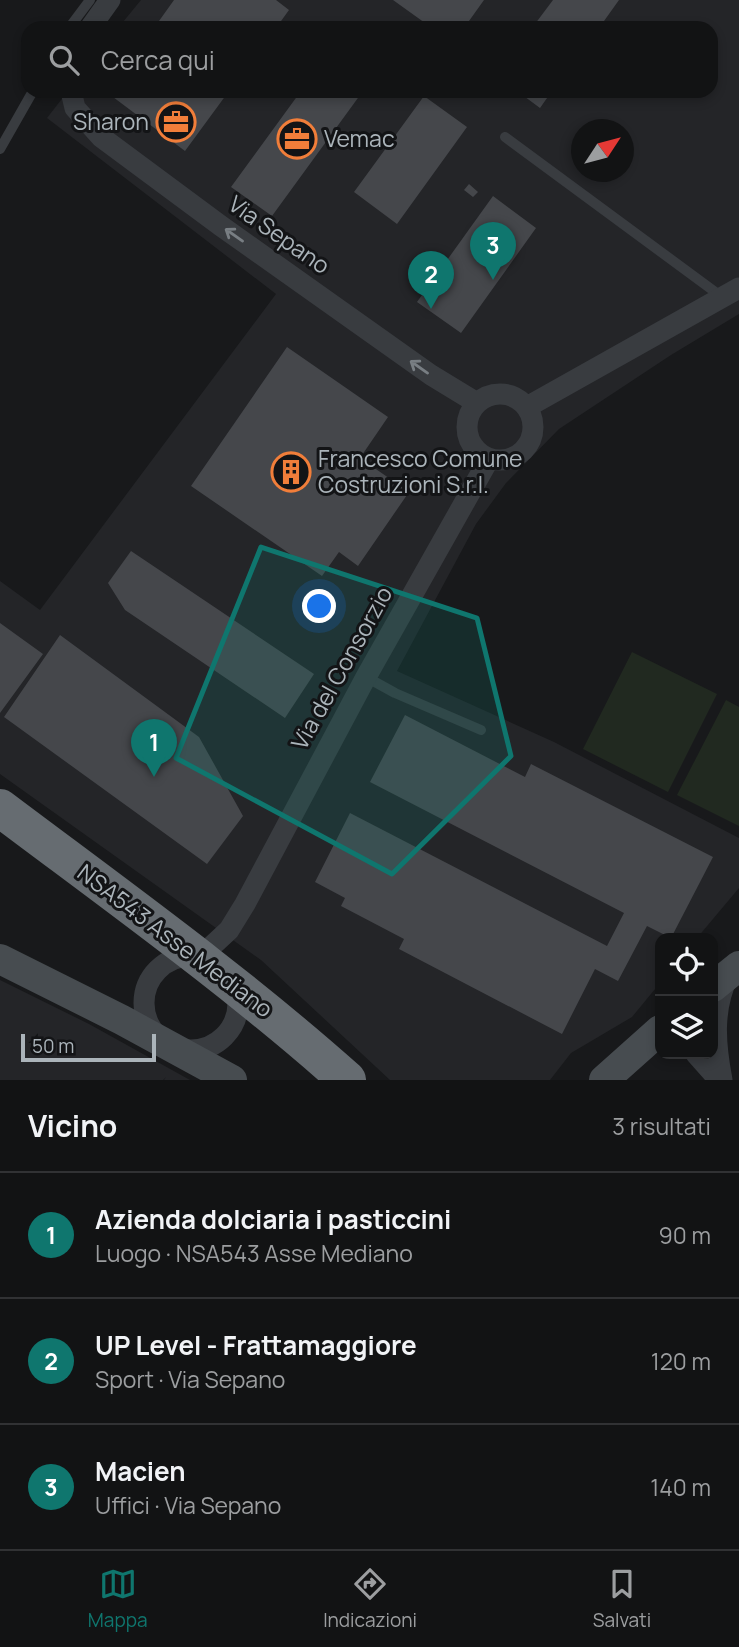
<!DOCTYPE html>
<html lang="it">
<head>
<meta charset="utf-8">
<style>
	body { margin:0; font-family:Manrope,sans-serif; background:#1f2022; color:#f1f3f6 }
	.controls { position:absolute; right:21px; bottom:21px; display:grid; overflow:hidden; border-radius:14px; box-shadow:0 4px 10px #0003 }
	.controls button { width:63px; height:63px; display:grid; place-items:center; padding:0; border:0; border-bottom:2px solid #313234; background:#121314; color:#f1f3f6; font:35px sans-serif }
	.compass { position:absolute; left:571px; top:119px; width:63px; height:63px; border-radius:50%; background:#121314; box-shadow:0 4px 10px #0003; rotate:54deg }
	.scale { position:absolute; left:21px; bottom:18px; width:135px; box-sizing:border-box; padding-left:7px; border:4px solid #abb4ba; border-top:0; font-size:19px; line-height:24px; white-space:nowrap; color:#abb4ba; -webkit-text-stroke:5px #131416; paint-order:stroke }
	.you { position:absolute; left:320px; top:607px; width:24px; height:24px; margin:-18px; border:5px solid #fff; border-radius:50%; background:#1a73e8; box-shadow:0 0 0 10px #1a73e833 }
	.badge { display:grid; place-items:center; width:46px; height:46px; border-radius:50%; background:#0f766e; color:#fff; font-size:23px; font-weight:700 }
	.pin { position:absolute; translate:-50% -58px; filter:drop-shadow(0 2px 4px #0008) }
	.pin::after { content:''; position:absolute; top:37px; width:24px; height:21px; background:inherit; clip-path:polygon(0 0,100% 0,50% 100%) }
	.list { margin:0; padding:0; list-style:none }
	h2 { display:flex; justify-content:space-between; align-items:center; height:91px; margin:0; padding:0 28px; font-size:30px }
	h2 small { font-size:23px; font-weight:400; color:#9c9ea0 }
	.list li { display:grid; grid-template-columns:46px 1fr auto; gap:21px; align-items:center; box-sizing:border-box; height:126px; padding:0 28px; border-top:2px solid #313234 }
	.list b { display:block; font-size:26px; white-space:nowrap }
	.list p { margin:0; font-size:23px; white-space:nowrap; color:#9c9ea0 }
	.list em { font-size:23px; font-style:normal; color:#9c9ea0 }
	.icon { flex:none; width:38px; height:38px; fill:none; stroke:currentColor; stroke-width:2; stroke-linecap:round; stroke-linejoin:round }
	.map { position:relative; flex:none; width:739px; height:1080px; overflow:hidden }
	.search { position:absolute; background:#121314; box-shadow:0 4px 10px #0003; left:21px; right:21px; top:21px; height:77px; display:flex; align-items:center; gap:18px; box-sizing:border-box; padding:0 24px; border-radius:21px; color:#9c9ea0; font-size:26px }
	.sheet { height:469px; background:#121314 }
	nav { display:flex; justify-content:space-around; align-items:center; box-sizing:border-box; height:98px; border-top:2px solid #313234; background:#121314; font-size:19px; color:#9c9ea0 }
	nav a { display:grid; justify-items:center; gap:4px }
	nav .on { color:#0f766e }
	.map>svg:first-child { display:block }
	.built { fill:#242528; fill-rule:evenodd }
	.green { fill:#212920 }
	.building { fill:#45474b }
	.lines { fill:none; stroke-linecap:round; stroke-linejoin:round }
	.lane { stroke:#393c40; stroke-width:10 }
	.street { stroke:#393c40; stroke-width:21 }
	.secondary { stroke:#474c50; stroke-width:30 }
	.highway-bridge { stroke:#666c71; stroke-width:38 }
	.oneway { stroke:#787e83 }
	.marked { fill:#0f766e; fill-opacity:0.2; stroke:#0f766e; stroke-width:5; stroke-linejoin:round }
	.labels { text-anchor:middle; stroke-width:6; stroke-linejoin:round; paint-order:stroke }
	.poi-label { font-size:23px; fill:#abb4ba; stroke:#131416; text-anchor:start }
	.street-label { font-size:23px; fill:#abb4ba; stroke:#131416 }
</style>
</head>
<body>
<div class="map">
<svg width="739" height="1080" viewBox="0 0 739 1080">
	<rect width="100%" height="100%" fill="#18191b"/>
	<path class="built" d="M141 0H739V314L671 355 559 429 506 483 476 524 397 671 554 742 739 838V888L697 938H660V983L632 1017 571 1053 550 1080H390L261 960 0 774V581L40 610 276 294 47 118 68 91H711V28H118ZM582 130H624V172H582Z
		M0 980 89 1024 190 1080H164L166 1077 163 1080H0Z"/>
	<path class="green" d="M632 652 717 694 668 792 583 749Z
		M726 700 739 707V826L677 795Z"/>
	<path class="building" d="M174 0H276L289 10 276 28H154Z
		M393 0H484L464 28H432Z
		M553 0H619L599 28H532Z
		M105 91H229L185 151Z
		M301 91H363L272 216 231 187Z
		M517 91H552L540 108Z
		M424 96 467 127 397 224 354 192Z
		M469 184 478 192 473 197 464 190Z
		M493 196 536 228 461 333 417 302Z
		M287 347 388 417 360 458 409 492 358 566 339 552 322 576 191 486Z
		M131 551 314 674 285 718 125 610 108 583Z
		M0 623 43 654 0 713Z
		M60 635 199 737 243 816 207 864 4 717Z
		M405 715 525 777 531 764 713 857 671 938 647 926 618 981 595 969 562 1034 399 949 404 939 341 906 345 898 315 882 350 813 607 946 624 913 370 782Z"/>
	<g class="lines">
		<path class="lane" d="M69 28 90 0
			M505 137 722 297
			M0 149 33 91
			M366 677 395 693 481 730"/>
		<path class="street" d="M90 28 110 0
			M71 91 75 108 101 137 221 226 431 375 477 403
			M467 427a33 33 0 1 1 66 0a33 33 0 1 1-66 0Z
			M527 407 739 288
			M144 1003a47 47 0 1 1 94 0a47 47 0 1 1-94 0Z
			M200 957 229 930 245 904 366 677 489 459
			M696 1054 719 1080
			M722 1080C715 1043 712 1009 729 974"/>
		<path class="secondary" d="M0 959 122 1020 232 1080
			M713 987 739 966
			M604 1080 660 1030"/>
		<path class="highway-bridge" d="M0 808C117 896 237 982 347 1080"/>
	</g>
	<defs><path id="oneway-shaft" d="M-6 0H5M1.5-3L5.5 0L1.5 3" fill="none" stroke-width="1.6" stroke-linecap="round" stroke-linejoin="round" transform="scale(1.75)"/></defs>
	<g class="oneway">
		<use href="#oneway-shaft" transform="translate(234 235) rotate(-145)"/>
		<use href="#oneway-shaft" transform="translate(419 367) rotate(-145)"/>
	</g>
	<path class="marked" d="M261 547 477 618 511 756 392 874 176 758Z"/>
	<defs>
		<g id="office-ring" transform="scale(2.0125)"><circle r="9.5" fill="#131416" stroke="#f17e3a" stroke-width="1.5"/><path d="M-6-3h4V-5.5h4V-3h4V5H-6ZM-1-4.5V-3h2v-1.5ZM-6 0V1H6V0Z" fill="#f17e3a"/></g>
		<g id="building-ring" transform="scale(2.0125)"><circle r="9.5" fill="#131416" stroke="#f17e3a" stroke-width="1.5"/><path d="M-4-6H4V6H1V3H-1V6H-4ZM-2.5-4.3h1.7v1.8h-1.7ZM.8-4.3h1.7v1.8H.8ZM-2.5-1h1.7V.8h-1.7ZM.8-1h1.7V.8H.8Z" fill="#f17e3a"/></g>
	</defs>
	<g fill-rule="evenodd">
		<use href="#office-ring" x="176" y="122"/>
		<use href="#office-ring" x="297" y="139"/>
		<use href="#building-ring" x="291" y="472"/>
	</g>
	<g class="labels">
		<g class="poi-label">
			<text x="149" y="130" text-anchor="end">Sharon</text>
			<text x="324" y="147">Vemac</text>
			<text x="318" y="467">Francesco Comune<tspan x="318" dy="26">Costruzioni S.r.l.</tspan></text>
		</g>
		<g class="street-label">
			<text transform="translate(279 235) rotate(35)" y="8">Via Sepano</text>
			<text transform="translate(342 668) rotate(-61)" y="8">Via del Consorzio</text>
			<text transform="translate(175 941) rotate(37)" y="8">NSA543 Asse Mediano</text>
		</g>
	</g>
</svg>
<div class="controls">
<button><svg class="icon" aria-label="locate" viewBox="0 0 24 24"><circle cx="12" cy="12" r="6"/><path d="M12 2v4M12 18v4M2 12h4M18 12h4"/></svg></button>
<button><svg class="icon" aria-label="layers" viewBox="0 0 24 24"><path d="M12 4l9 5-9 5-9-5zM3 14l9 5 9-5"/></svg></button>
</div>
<svg class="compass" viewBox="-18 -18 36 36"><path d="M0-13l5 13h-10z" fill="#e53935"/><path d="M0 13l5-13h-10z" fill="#9c9ea0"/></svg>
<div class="scale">50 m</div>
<div class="you"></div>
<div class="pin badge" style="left:154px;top:777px">1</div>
<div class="pin badge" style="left:431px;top:309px">2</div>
<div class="pin badge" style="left:493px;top:280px">3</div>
<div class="search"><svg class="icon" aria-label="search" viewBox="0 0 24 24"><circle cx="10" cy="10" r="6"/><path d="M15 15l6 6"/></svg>Cerca qui</div>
</div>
<section class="sheet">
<h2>Vicino<small>3 risultati</small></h2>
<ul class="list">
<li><span class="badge">1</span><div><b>Azienda dolciaria i pasticcini</b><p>Luogo · NSA543 Asse Mediano</p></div><em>90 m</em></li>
<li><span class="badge">2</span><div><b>UP Level - Frattamaggiore</b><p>Sport · Via Sepano</p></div><em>120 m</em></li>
<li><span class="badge">3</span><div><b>Macien</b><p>Uffici · Via Sepano</p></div><em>140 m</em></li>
</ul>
</section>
<nav>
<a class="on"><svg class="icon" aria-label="map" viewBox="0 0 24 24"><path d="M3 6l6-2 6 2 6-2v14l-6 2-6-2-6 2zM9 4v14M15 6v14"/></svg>Mappa</a>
<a><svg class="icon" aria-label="directions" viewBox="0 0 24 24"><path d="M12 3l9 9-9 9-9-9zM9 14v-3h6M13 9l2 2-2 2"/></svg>Indicazioni</a>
<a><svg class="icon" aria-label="saved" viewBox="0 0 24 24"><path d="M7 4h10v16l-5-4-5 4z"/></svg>Salvati</a>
</nav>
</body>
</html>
